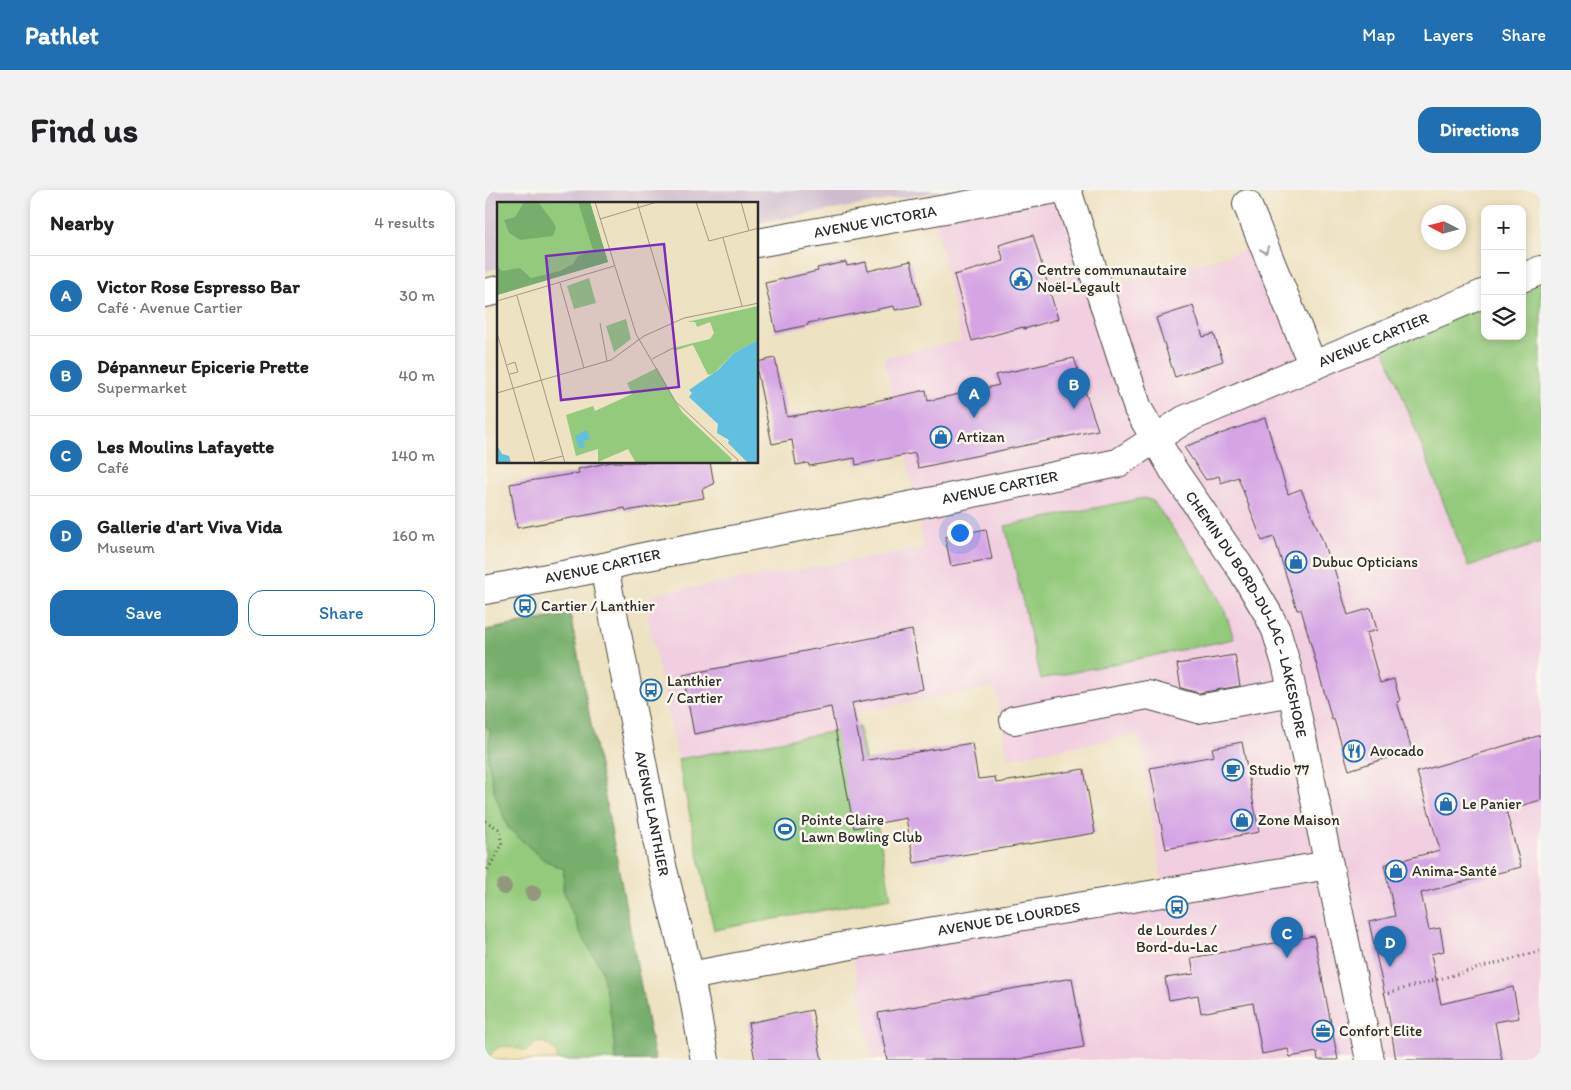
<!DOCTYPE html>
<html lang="en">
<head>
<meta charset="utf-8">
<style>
	body { margin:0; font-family:Itim,sans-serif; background:#f2f2f2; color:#202124 }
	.controls { position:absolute; right:15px; top:15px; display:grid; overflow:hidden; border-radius:10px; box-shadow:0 2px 8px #0003 }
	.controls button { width:45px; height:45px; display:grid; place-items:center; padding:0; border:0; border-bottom:1px solid #e0e0e0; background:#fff; color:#202124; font:25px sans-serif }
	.compass { position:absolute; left:936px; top:15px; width:45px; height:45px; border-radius:50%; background:#fff; box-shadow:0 2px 8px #0003; rotate:276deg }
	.you { position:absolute; left:474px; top:342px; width:18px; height:18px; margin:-12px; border:4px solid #fff; border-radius:50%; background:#1a73e8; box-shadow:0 0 0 8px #1a73e833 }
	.badge { display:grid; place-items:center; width:32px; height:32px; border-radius:50%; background:#1f6fb2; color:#fff; font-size:16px; font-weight:700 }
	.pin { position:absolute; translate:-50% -41px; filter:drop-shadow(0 1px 2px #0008) }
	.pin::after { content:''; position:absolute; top:26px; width:18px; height:15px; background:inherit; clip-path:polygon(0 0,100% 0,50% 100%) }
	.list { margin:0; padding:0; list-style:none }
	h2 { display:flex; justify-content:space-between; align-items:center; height:65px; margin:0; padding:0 20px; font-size:21px }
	h2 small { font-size:16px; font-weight:400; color:#757577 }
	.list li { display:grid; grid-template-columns:32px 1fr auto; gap:15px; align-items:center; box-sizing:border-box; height:80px; padding:0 20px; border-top:1px solid #e0e0e0 }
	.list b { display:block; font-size:19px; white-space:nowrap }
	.list p { margin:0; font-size:16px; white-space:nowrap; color:#757577 }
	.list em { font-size:16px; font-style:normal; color:#757577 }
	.actions { display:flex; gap:10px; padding:15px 20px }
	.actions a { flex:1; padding:11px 0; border:1px solid #1f6fb2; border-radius:15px; text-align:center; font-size:18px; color:#1f6fb2 }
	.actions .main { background:#1f6fb2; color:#fff }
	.icon { flex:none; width:28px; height:28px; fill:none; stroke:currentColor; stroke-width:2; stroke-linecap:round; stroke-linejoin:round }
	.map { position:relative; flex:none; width:1056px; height:870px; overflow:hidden; border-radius:15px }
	header { display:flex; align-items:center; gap:30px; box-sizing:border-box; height:70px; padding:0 25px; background:#1f6fb2; color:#fff }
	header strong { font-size:24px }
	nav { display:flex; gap:28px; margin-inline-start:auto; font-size:18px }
	.intro { display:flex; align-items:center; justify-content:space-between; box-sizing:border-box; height:120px; padding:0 30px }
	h1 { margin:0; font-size:35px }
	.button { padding:12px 22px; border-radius:15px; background:#1f6fb2; color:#fff; font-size:18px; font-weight:700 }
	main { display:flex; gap:30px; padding:0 30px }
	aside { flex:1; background:#fff; border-radius:15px; box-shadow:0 2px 8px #0003 }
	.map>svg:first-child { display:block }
	.built { fill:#f2cfe0 }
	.industrial { fill:#cfbdcf }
	.green { fill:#94ca7c; stroke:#607a54 }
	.forest { fill:#77ae6c; stroke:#516c4c }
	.sand { fill:#eeda9e; stroke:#8c8264 }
	.building { fill:#d5a4e4 }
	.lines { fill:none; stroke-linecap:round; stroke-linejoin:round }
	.minor-casing { stroke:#484642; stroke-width:30 }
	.path { stroke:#484642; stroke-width:3; stroke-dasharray:1 4; stroke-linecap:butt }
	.minor { stroke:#fff; stroke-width:28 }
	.tree { fill:#93987c }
	.oneway { stroke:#a0a0a0 }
	.labels { text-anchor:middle; stroke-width:5; stroke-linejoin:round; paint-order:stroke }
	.street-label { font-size:15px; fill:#2b2b2b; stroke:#fbf7ec }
	.poi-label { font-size:15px; fill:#2b2b2b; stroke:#fbf7ec; text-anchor:start }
	.inset-road { fill:none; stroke:#9f9985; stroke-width:1 }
	.view { fill:#7b2cbf; fill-opacity:0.15; stroke:#7b2cbf; stroke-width:2.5 }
	.inset-edge { fill:none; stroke:#2b2b2b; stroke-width:2.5 }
</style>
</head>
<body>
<header>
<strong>Pathlet</strong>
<nav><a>Map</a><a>Layers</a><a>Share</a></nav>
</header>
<div class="intro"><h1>Find us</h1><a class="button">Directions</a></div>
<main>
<aside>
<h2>Nearby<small>4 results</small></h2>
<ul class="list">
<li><span class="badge">A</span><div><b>Victor Rose Espresso Bar</b><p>Café · Avenue Cartier</p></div><em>30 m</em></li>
<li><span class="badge">B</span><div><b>Dépanneur Epicerie Prette</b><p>Supermarket</p></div><em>40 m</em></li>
<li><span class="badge">C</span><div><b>Les Moulins Lafayette</b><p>Café</p></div><em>140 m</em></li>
<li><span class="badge">D</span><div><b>Gallerie d'art Viva Vida</b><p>Museum</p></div><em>160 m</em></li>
</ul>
<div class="actions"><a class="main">Save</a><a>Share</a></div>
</aside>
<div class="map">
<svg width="1056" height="870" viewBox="0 0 1056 870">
	<rect width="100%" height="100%" fill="#fbf7ec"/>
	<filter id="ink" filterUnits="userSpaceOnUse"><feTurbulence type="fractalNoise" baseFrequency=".02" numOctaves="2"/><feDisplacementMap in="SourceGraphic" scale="10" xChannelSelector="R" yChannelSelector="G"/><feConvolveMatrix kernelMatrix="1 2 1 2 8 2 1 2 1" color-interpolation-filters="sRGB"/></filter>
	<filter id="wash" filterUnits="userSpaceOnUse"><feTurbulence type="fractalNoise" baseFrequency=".0096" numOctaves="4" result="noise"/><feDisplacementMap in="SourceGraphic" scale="20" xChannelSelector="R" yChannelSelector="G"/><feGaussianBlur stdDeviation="1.12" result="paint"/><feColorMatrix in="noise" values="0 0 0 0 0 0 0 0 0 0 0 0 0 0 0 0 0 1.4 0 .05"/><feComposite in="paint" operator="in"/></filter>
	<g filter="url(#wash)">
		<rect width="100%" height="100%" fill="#ede2c1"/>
		<path class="built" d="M582 0 607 97 649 91 769 58 821 174 895 148 983 376 1056 353V870H387L366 755 679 703 654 545 523 568 510 497 372 522 374 537 193 569 163 429 166 407 175 403 439 358 424 278 399 167 476 151 448 21Z"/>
		<path class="industrial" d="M0 0H461L273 33 272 14H14V78L0 81Z"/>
		<path class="green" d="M1056 80V353L983 376 895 148 1000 103V146H1037V88Z
			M659 308 668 311 718 380 739 418 749 449 556 489 520 336Z
			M85 424 170 870H0V440Z
			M374 537 406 708 229 740 193 569Z"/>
		<path class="forest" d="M85 424 170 870H131L127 833 116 778 96 744 78 700 79 679 59 670 23 638 10 604 3 571 5 540 0 534V441Z"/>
		<path class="sand" d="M57 852C64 854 72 862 73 870H3C11 851 25 856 41 861L51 853Z"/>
		<g id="blocks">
			<path class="building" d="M548 45 573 129 539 139 538 137 487 151 469 85 519 71 514 55Z
				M426 71 436 115 410 120 409 116 323 133V135L291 142 280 93 333 81 332 78 361 72 362 76 381 72 383 81Z
				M708 116 718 147 729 144 738 171 690 187 671 128Z
				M290 168 302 227 372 215 441 200 443 211 514 195 510 185 589 168 613 240 433 278 430 263 371 275 370 268 324 276 323 273 311 275 307 250 287 254 272 181V172Z
				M780 228 803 304 816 299 837 349 846 376 848 375 863 425 886 418 892 440 881 443 895 493 909 489 915 511 912 512 927 560 864 580 849 529 847 530 816 419 812 420 789 347 777 351 753 287 736 293 734 286 721 290 699 257Z
				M126 272H225L229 294 217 299 219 308 141 321 140 318 32 338 25 294 94 283 93 279Z
				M501 339 507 369 466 376 460 347Z
				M427 440 438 499 367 513 378 571 487 553 493 589 510 587 511 593 599 579 610 643 429 673 421 628 369 638 346 517 209 544 198 485Z
				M750 465 755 496 714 503 696 498 692 474Z
				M1056 545V610L1021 620 1036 677 936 703 944 740 955 738 959 761 946 764 956 814 1028 797 1034 828 1010 832 1017 870H911L902 815 884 732 910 726 899 675 955 660 932 582Z
				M757 552 774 642 681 659 665 578 729 566 727 558Z
				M829 746 853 870H833L832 862 805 867 803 859 777 864 768 813 716 823 713 805 684 810 680 788 709 784 706 768Z
				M587 788 599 857 528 870H402L393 823Z
				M327 820 337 870H270L263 833Z"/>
		</g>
	</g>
	<g filter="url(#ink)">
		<use href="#blocks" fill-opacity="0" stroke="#484642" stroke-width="1"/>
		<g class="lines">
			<g class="minor-casing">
				<g id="minor">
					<path id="s1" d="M582 0 653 219 689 281 757 380 783 424 791 440 802 477 885 870"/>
					<path d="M762 14 828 176"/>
					<path id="s2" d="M272 53 566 0"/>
					<path d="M1037 88 1056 80"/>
					<path d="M0 103 14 100"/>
					<path id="s3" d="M119 377 178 680 205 786 220 870"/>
					<path id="s4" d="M0 400 119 377 158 367 444 312 633 273 699 230 1000 103"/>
					<path d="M529 530 663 505 713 519 807 502"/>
					<path id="s5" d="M205 786 366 755 844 675"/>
				</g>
			</g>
			<path class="path" d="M0 631 14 639 17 655 5 676 0 682
				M899 804 1056 761"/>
			<use href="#minor" class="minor"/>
		</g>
		<g class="tree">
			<circle cx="19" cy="697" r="8"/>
			<circle cx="48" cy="703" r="8"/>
		</g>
		<defs><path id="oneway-chevron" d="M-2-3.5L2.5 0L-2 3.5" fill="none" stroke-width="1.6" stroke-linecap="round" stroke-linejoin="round" transform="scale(1.25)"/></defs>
		<use class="oneway" href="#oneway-chevron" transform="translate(780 60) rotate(68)"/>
	</g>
	<defs>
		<g id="civic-ring" transform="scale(1.125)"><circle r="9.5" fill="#fbf7ec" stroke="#1f6fb2" stroke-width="1.5"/><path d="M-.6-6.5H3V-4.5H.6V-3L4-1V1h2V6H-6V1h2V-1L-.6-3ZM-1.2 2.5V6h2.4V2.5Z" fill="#1f6fb2"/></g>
		<g id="shop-ring" transform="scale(1.125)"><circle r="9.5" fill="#fbf7ec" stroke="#1f6fb2" stroke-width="1.5"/><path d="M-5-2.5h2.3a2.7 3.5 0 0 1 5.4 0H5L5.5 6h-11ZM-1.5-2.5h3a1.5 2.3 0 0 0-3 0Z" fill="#1f6fb2"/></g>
		<g id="bus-ring" transform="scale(1.125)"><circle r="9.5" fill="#fbf7ec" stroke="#1f6fb2" stroke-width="1.5"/><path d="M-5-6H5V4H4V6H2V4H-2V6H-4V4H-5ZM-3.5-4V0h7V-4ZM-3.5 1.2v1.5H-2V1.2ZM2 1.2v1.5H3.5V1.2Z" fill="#1f6fb2"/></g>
		<g id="restaurant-ring" transform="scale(1.125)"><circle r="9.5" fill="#fbf7ec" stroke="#1f6fb2" stroke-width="1.5"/><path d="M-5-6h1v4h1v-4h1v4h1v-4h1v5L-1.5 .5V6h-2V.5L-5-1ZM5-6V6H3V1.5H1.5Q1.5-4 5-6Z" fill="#1f6fb2"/></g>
		<g id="cafe-ring" transform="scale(1.125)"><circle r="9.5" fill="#fbf7ec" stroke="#1f6fb2" stroke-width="1.5"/><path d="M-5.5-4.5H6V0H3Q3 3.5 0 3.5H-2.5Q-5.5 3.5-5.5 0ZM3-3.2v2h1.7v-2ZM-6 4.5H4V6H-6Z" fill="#1f6fb2"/></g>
		<g id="stadium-ring" transform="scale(1.125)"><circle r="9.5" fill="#fbf7ec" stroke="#1f6fb2" stroke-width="1.5"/><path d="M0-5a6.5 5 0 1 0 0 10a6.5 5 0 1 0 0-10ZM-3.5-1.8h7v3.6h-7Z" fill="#1f6fb2"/></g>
		<g id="office-ring" transform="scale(1.125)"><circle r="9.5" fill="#fbf7ec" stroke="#1f6fb2" stroke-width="1.5"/><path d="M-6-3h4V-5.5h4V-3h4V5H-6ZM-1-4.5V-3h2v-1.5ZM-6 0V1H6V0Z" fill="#1f6fb2"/></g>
	</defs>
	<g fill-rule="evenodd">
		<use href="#civic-ring" x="536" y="89"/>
		<use href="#shop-ring" x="456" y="247"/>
		<use href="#shop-ring" x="811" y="372"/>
		<use href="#bus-ring" x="40" y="416"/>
		<use href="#bus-ring" x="166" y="500"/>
		<use href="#restaurant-ring" x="869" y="561"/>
		<use href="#cafe-ring" x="748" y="580"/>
		<use href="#shop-ring" x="961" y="614"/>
		<use href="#shop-ring" x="757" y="630"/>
		<use href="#stadium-ring" x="300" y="639"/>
		<use href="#shop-ring" x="911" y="681"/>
		<use href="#bus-ring" x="692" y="717"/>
		<use href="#office-ring" x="838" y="841"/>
	</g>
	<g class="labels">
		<g class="street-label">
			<text dy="5" stroke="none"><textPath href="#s2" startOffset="120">AVENUE VICTORIA</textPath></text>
			<text dy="5" stroke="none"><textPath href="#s4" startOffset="930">AVENUE CARTIER</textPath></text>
			<text dy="5" stroke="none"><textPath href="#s4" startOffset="525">AVENUE CARTIER</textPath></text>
			<text dy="5" stroke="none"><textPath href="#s4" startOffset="120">AVENUE CARTIER</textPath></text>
			<text dy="5" stroke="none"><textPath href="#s1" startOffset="465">CHEMIN DU BORD-DU-LAC - LAKESHORE</textPath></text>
			<text dy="5" stroke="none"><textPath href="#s3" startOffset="251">AVENUE LANTHIER</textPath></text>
			<text dy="5" stroke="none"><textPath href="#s5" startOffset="324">AVENUE DE LOURDES</textPath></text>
		</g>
		<g class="poi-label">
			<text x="552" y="85">Centre communautaire<tspan x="552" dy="17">Noël-Legault</tspan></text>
			<text x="472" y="252">Artizan</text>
			<text x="827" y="377">Dubuc Opticians</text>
			<text x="56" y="421">Cartier / Lanthier</text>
			<text x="182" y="496">Lanthier<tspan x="182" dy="17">/ Cartier</tspan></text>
			<text x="885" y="566">Avocado</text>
			<text x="764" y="585">Studio 77</text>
			<text x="977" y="619">Le Panier</text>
			<text x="316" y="635">Pointe Claire<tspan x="316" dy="17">Lawn Bowling Club</tspan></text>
			<text x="773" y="635">Zone Maison</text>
			<text x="927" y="686">Anima-Santé</text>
			<text x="692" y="745" text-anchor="middle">de Lourdes /<tspan x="692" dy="17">Bord-du-Lac</tspan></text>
			<text x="854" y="846">Confort Elite</text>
		</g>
	</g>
	<g transform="translate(12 12)">
		<rect width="261" height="261" fill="#ede2c1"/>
		<path d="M0 0H93L111 60 0 93ZM92 76 99 101 77 107 70 84ZM261 104V138L237 151 217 171 211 173 196 143 177 149 176 146 213 137 217 131 213 120 200 125 198 120H190ZM129 117 134 137 117 150 109 124ZM160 166 185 210 235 257 233 261H139L131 247 101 260V247L79 254 69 213 96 204 98 209 135 192 130 181Z" fill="#94ca7c"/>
		<path d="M27 0H41L57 21 59 26 56 34 23 38 12 31 7 18 18 15ZM81 0H93L111 60 0 93V64L5 69 23 66 34 76 63 69 76 62 81 54 96 48Z" fill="#77ae6c"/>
		<path d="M261 138V261H251L231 241 232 238 220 231 221 222 192 195 195 191 192 188 221 168 237 151ZM90 228 93 237 86 239 88 245 82 246 78 234ZM0 243 5 252 12 254 14 261H0Z" fill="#61bfdf"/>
		<path class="inset-road" d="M98 0 139 132 178 199 241 258 239 261M140 0 176 121M199 0 212 39 262 26M244 0 252 29M103 17 160 0M226 36 245 104M63 81 87 166M20 94 68 261M0 99 117 64M103 121 110 159M0 131 38 261M155 157 176 146M10 163 18 160 21 170 13 172M0 191 114 158 147 134 187 116 262 101M38 261 66 254"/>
		<path class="view" d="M167 42 182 185 64 198 49 54Z"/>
		<rect width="261" height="261" class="inset-edge"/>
	</g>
</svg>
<div class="controls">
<button>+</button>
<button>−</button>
<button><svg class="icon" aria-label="layers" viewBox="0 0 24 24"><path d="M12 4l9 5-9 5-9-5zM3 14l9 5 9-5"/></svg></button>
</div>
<svg class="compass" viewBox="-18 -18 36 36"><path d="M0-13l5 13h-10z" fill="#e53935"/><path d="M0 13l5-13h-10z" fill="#757577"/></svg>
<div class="you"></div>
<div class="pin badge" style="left:489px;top:228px">A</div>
<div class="pin badge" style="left:589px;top:219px">B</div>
<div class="pin badge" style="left:802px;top:768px">C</div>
<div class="pin badge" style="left:905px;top:777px">D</div>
</div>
</main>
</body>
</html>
